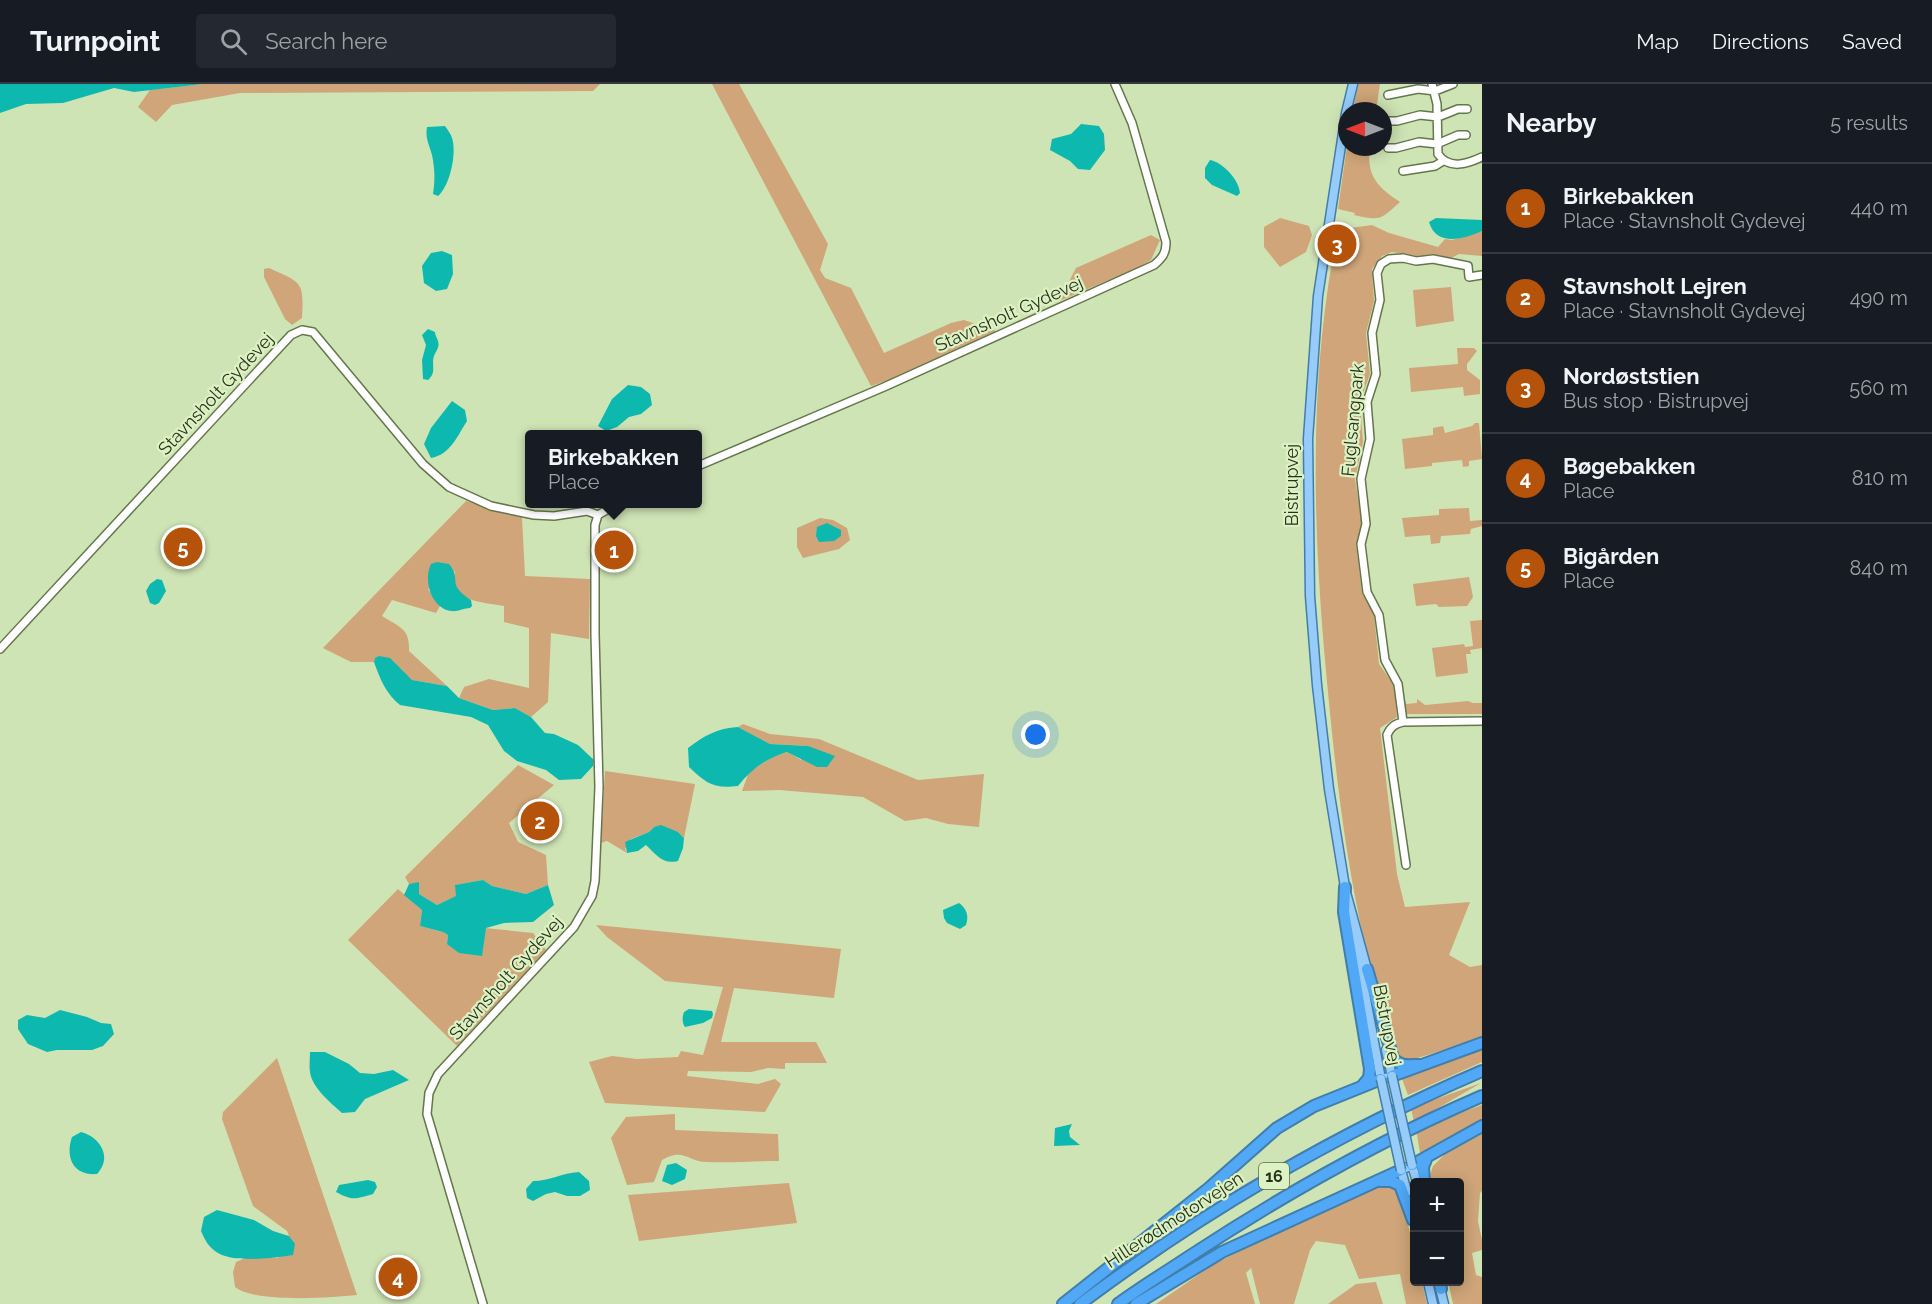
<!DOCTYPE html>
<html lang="en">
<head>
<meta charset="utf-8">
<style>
	body { margin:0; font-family:Raleway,sans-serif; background:#242831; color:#f1f3f6 }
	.controls { position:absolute; right:18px; bottom:18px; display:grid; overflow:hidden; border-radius:6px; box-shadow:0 3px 15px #0003 }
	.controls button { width:54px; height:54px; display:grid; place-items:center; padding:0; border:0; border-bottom:2px solid #363941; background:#171b24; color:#f1f3f6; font:30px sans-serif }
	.compass { position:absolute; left:1338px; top:18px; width:54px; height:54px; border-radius:50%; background:#171b24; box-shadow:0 3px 15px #0003; rotate:270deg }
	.you { position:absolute; left:1036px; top:651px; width:21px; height:21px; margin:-15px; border:4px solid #fff; border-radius:50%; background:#1a73e8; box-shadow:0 0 0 9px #1a73e833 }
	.badge { display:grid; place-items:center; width:39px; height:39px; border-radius:50%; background:#b45309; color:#fff; font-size:20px; font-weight:700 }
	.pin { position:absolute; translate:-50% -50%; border:3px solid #fff; box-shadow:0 2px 6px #0006 }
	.popup { position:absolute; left:525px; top:346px; width:177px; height:78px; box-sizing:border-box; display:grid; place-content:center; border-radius:6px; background:#171b24; filter:drop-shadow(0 2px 4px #0005); font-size:20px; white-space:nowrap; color:#9ea1a6 }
	.popup b { font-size:22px; color:#f1f3f6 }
	.popup::after { content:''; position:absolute; left:50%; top:100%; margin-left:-12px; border:12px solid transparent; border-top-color:#171b24 }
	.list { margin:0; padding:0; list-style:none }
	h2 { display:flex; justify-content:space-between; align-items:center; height:78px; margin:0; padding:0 24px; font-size:26px }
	h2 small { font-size:20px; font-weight:400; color:#9ea1a6 }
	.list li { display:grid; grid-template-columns:39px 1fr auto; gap:18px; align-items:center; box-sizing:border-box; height:90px; padding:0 24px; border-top:2px solid #363941 }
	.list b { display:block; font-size:22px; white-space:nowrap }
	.list p { margin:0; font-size:20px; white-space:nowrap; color:#9ea1a6 }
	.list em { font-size:20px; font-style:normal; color:#9ea1a6 }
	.icon { flex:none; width:33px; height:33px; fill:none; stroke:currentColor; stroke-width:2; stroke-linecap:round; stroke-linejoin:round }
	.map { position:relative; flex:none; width:1482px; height:1220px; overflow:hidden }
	header { display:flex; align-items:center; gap:36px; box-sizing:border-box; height:84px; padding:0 30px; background:#171b24; border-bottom:2px solid #363941 }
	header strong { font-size:28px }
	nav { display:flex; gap:33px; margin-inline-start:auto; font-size:21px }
	.search { width:420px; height:54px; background:#242831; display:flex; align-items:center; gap:15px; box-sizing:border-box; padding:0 21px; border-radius:6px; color:#9ea1a6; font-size:22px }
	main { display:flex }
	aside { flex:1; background:#171b24 }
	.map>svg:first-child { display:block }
	.green { fill:#cfa579 }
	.water { fill:#0db9ae }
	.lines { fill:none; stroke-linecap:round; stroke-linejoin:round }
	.minor-casing { stroke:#64774c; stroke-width:10 }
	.major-casing { stroke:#427eaa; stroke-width:11 }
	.highway-casing { stroke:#427eaa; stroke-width:14 }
	.minor { stroke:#fff; stroke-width:7 }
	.major { stroke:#96cbfa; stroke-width:8 }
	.highway { stroke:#50a8f6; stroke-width:10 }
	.major-bridge-casing { stroke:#427eaa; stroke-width:11; stroke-linecap:butt }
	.major-bridge { stroke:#96cbfa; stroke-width:8 }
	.labels { text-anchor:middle; stroke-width:4.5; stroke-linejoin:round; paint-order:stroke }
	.shield { fill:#dcf2c2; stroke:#5e6a4f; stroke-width:1.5 }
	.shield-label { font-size:16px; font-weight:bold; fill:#28301e }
	.street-label { font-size:18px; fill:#28301e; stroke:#dcf2c2 }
</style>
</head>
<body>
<header>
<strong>Turnpoint</strong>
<div class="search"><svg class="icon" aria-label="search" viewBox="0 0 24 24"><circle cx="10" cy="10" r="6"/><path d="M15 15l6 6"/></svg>Search here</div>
<nav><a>Map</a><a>Directions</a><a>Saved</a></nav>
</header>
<main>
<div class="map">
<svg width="1482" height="1220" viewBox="0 0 1482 1220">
	<rect width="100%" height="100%" fill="#cfe4b5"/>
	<path class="green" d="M203 0H600L593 7 240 9 172 21 156 38 138 23 150 6Z
		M712 0H739L828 160 820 186 825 194 851 204 884 269 951 239 964 236 999 248 901 292 871 302Z
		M1358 0H1380L1376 27H1353Z
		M1347 62 1370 63C1366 91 1377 103 1400 118 1380 136 1381 137 1354 131L1355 129 1338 125Z
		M1280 134 1309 142 1312 151 1306 168 1280 183 1264 163V143Z
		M1372 141 1389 149 1438 163 1445 155 1452 156 1482 147V172L1459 170 1451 174 1433 170 1415 172 1392 168 1382 172 1372 185 1374 217 1366 249 1370 290 1360 318 1363 358 1355 395 1362 439 1356 460 1362 508 1374 531 1379 580 1394 601 1397 633 1380 644 1397 790 1405 823 1470 818 1449 871 1470 883 1482 881V954L1408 977 1394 970C1385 935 1374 900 1366 865 1343 766 1333 665 1324 565 1313 434 1310 301 1333 172L1337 167 1343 145Z
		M1151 151 1160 156 1151 176 1139 183 1059 217 1076 184Z
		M269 184C302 199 304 197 302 234L292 241 285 235 264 193V185Z
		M1451 203 1454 237 1416 243 1413 206Z
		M1457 264H1474L1477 267 1467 280V286L1480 296V310L1464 312 1463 303 1411 308 1409 284 1458 280Z
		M1475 339H1479L1482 375 1469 377V382L1463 383 1462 376 1432 379V382L1405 385 1402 355 1433 351V344L1443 342 1445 349 1472 342Z
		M466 417 522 433 525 492 590 495 589 555 551 549 548 618 531 633 515 624 493 626 459 614 464 603 489 595 529 604V544L504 538V522C490 519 461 519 455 502 453 498 455 491 455 487L428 505 440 522 436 529 392 516 382 532C399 543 410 544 409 567L447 602 412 596 375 574 374 578H351L323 564Z
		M1469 424 1470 437 1482 436V442L1471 445 1470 450 1441 452 1440 459 1431 460 1430 451 1405 453 1402 434 1439 431V425Z
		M820 434 833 436 847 444 850 456 839 465 803 474 797 463V444Z
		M1469 493 1473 513 1467 522 1439 523 1436 520 1416 522 1413 500Z
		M1482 536V564L1470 566 1471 570H1466L1468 589 1436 593 1432 564 1464 560 1465 563 1473 562 1470 537Z
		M1417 615 1425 621 1468 617 1473 619H1482V630H1405L1403 617 1405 616 1406 620 1417 619Z
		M743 640 770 650 819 655 918 696 984 690 979 743 948 740 926 734 905 737 863 713 779 706 742 707 749 688 774 672 788 668 801 676 808 662 770 660 738 643Z
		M518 681 554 701 509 739 518 758 546 771 548 801 526 810 492 802 483 796 456 801 457 812 437 821 419 810V799L409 800 405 793Z
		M605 687 695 700 684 754 678 748 654 743 649 748 631 755 625 765 627 769 607 757 601 759Z
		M398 805 422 826 420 842 443 848 448 851 447 860 485 844 533 849 546 866 457 962 348 856Z
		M596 841 841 865 834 914 734 904 721 958H816L827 979H785V985L768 984 751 988 688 987 687 992 758 1000 775 995 781 1000 765 1028 605 1019 589 978 612 972 637 975 678 973 681 967 703 971 723 903 665 897 607 853Z
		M1482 965V978L1408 1011 1401 992Z
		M277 974 357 1211C330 1214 255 1219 235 1203L233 1188 236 1178 245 1174H278L289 1152 287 1147 253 1122 222 1035 223 1028Z
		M1481 999 1414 1038 1411 1024Z
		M1482 1021V1038L1428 1068 1420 1069 1416 1045Z
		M675 1030V1046L778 1050 779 1077C755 1077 731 1079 707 1078 688 1078 684 1063 662 1076L654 1098 627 1101 611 1054 626 1033Z
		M1482 1050V1107L1480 1109 1478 1137 1482 1156V1166L1472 1169 1476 1191 1482 1193V1220H1453L1448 1198H1460V1098H1428L1433 1082 1445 1070Z
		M789 1099 797 1139 639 1157 628 1111Z
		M1379 1101H1390L1401 1110 1414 1166V1198H1422L1427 1220H1406L1400 1190 1359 1195 1345 1161 1316 1157 1310 1166 1294 1220H1260L1251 1184 1246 1189 1255 1220H1156L1211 1182 1290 1141Z
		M1376 1198 1383 1220H1328L1356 1200Z"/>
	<path class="water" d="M0 0H203L134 8 114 4 63 19 26 20 0 29Z
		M1081 40 1099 42 1104 50 1105 66 1090 86 1078 85 1070 77 1050 66 1052 55 1071 50Z
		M445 42C447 45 451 50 452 54 457 69 450 102 438 112L433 110C435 97 435 85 432 71 429 60 425 54 427 43Z
		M1210 76C1222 78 1239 95 1240 109L1237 112 1212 101 1205 94V84Z
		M1436 134 1482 136V147C1464 155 1436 163 1429 138Z
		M442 167 452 171 453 190 447 205 436 207 424 199 422 182 431 169Z
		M428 245 435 248C435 251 437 254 438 257 440 263 436 267 434 272 431 282 437 288 428 296L423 295 422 276 426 261 422 251Z
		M628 301 641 303 650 310 652 321 641 330 629 333 617 343 606 347 598 342 612 315Z
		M452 317 465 326 467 337C458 351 450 371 431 374L424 360 431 344Z
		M827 439 841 446V452L834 457 819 458 816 452 817 443Z
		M437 478 449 480C463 497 445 499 471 516L472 522 470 524C464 524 458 528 451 527 431 524 423 496 431 480Z
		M157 495 162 496 166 507 159 519 155 521 150 519 146 507 150 500Z
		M379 572 390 574 412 596 447 602 459 614 493 626 515 624 531 633 545 649 554 650 578 661 594 676 593 682 581 695 559 696 546 686 517 677 504 667 488 641 471 633 400 621C386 610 380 595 374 578L375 574Z
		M738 643 770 660 808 662 835 672 827 683H817L787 668C767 674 751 685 738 702 713 705 706 699 689 683L688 664C704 652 717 644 738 643Z
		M661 741 678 748 684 754 683 764 678 777C662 781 656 770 646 761L638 767 627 769 625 758 649 748 654 743Z
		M483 796 492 802 526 810 548 801 554 821 533 838 504 839 486 844 482 872 459 869 447 860 448 851 443 848 420 842 422 826 404 811 409 800 419 798V810L437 821 456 812 455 801Z
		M959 819C967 825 969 832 966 841L960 845 947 839 944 834 943 826Z
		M689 925 712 927 713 930 712 934 703 939 685 943C682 939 682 933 684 928Z
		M60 926 87 933 101 939 111 940 114 950 103 962 92 966H57L47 968 28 960 18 945V936L27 931 45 934Z
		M310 968H325L349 980 360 989 374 990 393 986 409 996 365 1015 355 1028 342 1029C331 1019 312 1004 310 988 309 982 310 975 310 968Z
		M1072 1040 1069 1047 1070 1053 1080 1061 1054 1062 1055 1044Z
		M81 1048C100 1053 113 1073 97 1090 73 1092 65 1073 72 1053Z
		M676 1079 687 1086 685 1095 672 1101 662 1097 667 1081Z
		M579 1088 589 1097 590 1106 580 1112H567L555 1108 546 1110 533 1117 527 1114 526 1105 533 1097C549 1097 562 1089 579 1088Z
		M368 1096 375 1098 377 1103 373 1110C355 1115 353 1117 336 1108L339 1101Z
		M217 1126 254 1136 273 1147 289 1152 295 1160 293 1171C275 1174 234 1179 218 1169 208 1163 205 1156 201 1147L204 1133Z"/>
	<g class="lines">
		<g class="minor-casing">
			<path id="minor" d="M1432 0 1437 20 1438 70C1449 86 1467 80 1482 73
				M1388 11 1418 5 1435 7 1453 0
				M1388 37H1397L1420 31 1438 33 1458 25H1467
				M1388 64H1396L1419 58 1437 60 1458 51H1466
				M1403 87 1435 82 1443 77
				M698 382 884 303 1154 181C1162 174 1166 170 1166 158L1132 39 1115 0
				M0 565 291 251 302 246 313 248 423 380 449 403 491 422 534 431 554 432 587 427 598 431
				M1403 638 1398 600 1385 576 1379 531 1367 508 1361 460 1366 440 1361 395 1370 355 1367 318 1376 290 1372 249 1380 216 1377 189 1381 180 1389 175 1403 174 1416 177 1433 175 1468 182 1469 193 1482 191
				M1406 781 1387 651C1391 642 1395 640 1403 638L1482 637
				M483 1220 427 1030 429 1009 438 990 574 843 592 812 595 797 599 703 595 550V441L598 431 617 420"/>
		</g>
		<g class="major-casing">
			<path id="major" d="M1346 809 1329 705 1317 601 1310 512 1308 355 1318 212 1346 29 1353 0
				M1347 812 1368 889
				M1350 830 1381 995 1392 992 1386 966
				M1407 1108 1401 1086 1412 1081 1417 1098
				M1428 1198 1433 1220
				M1439 1200 1444 1220"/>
		</g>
		<g class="highway-casing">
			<path id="highway" d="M1345 803 1344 828 1370 985 1369 994 1363 1001
				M1367 885 1393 974C1400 983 1409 981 1419 981
				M1392 992 1482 959
				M1412 1081 1482 1042
				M1380 1097H1391L1400 1101 1413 1136
				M1424 1098 1423 1083 1427 1073
				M1440 1198 1441 1205
				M1063 1220 1208 1105 1277 1044 1314 1022 1381 995
				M1080 1220C1204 1127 1340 1048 1482 987
				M1118 1220C1141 1203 1166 1188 1190 1172 1283 1111 1380 1056 1482 1012
				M1136 1220 1222 1168 1401 1086"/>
		</g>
		<use href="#minor" class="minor"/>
		<use href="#major" class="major"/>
		<use href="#highway" class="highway"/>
		<g class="major-bridge-casing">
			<path id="major-bridge" d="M1392 992 1412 1081
				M1381 995 1401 1086"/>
		</g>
		<use href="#major-bridge" class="major-bridge"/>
	</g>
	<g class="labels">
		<rect class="shield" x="1259" y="1079" width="30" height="26" rx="4.5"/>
		<g class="shield-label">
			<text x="1274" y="1098">16</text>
		</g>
		<g class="street-label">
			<text transform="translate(1009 230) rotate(-24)" y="6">Stavnsholt Gydevej</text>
			<text transform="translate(216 310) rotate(-47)" y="6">Stavnsholt Gydevej</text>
			<text transform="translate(1353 336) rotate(-85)" y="6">Fuglsangpark</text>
			<text transform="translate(1292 401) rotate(-90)" y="6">Bistrupvej</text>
			<text transform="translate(506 894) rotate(-48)" y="6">Stavnsholt Gydevej</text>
			<text transform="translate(1387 941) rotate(79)" y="6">Bistrupvej</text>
			<text transform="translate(1174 1136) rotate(-33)" y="6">Hillerødmotorvejen</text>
		</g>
	</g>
</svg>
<div class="controls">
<button>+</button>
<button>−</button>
</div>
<svg class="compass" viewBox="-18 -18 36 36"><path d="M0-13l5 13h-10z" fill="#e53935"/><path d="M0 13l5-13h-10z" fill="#9ea1a6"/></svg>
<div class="you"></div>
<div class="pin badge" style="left:614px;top:466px">1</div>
<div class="popup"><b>Birkebakken</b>Place</div>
<div class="pin badge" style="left:540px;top:737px">2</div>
<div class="pin badge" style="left:1337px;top:160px">3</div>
<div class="pin badge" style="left:398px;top:1193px">4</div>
<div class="pin badge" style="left:183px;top:463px">5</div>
</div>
<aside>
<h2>Nearby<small>5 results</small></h2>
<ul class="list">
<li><span class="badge">1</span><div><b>Birkebakken</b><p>Place · Stavnsholt Gydevej</p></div><em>440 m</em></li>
<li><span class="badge">2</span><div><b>Stavnsholt Lejren</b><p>Place · Stavnsholt Gydevej</p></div><em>490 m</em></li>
<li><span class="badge">3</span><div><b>Nordøststien</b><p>Bus stop · Bistrupvej</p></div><em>560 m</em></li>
<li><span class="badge">4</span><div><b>Bøgebakken</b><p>Place</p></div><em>810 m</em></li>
<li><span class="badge">5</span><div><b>Bigården</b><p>Place</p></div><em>840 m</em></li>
</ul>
</aside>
</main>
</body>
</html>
